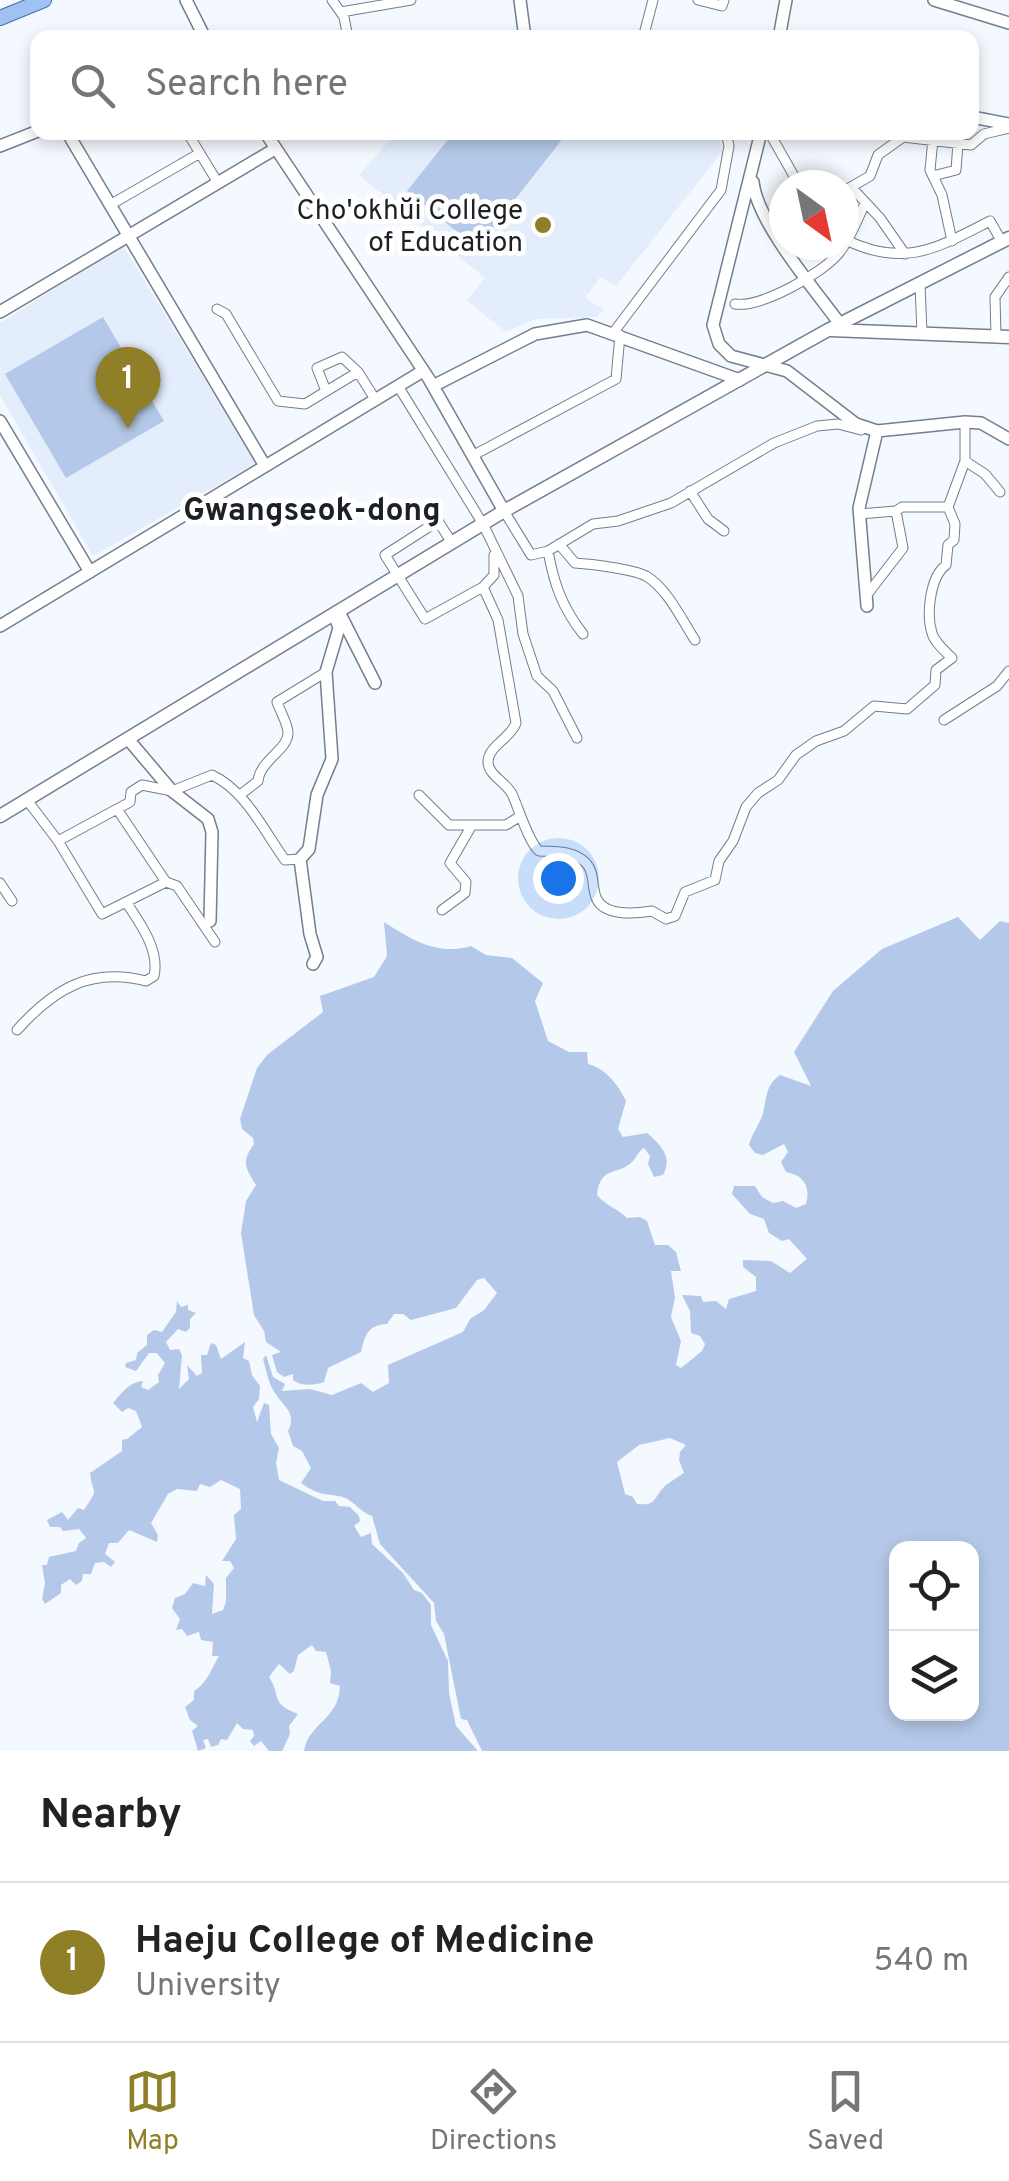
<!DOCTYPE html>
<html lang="en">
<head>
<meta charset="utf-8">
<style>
	body { margin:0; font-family:Overpass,sans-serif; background:#f6f6f6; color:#222 }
	.controls { position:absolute; right:30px; bottom:30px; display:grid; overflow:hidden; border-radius:20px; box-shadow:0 5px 15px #0003 }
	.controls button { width:90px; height:90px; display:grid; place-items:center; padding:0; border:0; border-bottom:2px solid #e0e0e0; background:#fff; color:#222; font:50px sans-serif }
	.compass { position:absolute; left:769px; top:170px; width:90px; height:90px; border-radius:50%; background:#fff; box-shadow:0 5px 15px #0003; rotate:147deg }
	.you { position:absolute; left:558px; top:878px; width:35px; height:35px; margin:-25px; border:8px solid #fff; border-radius:50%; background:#1a73e8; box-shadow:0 0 0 15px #1a73e833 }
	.badge { display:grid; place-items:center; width:65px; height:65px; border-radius:50%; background:#8f7f26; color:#fff; font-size:32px; font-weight:700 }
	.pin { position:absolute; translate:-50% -82px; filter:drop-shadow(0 2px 5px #0008) }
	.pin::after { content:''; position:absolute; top:52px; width:35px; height:30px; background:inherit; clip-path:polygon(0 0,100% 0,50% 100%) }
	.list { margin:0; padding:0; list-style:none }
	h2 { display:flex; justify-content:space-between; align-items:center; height:130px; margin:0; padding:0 40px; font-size:42px }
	h2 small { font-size:32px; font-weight:400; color:#767676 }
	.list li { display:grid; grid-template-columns:65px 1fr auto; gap:30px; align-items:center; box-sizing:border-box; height:160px; padding:0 40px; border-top:2px solid #e0e0e0 }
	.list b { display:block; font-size:38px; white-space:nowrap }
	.list p { margin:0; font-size:32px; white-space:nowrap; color:#767676 }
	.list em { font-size:32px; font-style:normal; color:#767676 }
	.icon { flex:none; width:55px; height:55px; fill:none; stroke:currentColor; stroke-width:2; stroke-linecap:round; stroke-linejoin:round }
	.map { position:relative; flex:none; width:1009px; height:1751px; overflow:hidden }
	.search { position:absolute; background:#fff; box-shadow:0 5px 15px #0003; left:30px; right:30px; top:30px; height:110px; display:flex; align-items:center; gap:25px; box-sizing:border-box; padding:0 35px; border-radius:20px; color:#767676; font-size:38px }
	.sheet { height:290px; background:#fff }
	nav { display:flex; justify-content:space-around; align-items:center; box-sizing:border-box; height:140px; border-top:2px solid #e0e0e0; background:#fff; font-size:28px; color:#767676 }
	nav a { display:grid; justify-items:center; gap:5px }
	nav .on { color:#8f7f26 }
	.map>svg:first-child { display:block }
	.built { fill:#e4edfb }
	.green { fill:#b4c9e9; fill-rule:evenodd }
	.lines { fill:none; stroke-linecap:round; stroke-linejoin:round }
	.minor-casing { stroke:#747e8d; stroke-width:11 }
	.tertiary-casing { stroke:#747e8d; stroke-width:14 }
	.secondary-casing { stroke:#747e8d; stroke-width:15 }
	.primary-casing { stroke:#496ea6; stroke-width:16 }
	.minor { stroke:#fff; stroke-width:9 }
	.tertiary { stroke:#fff; stroke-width:11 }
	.secondary { stroke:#fff; stroke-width:12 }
	.primary { stroke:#a0c1f3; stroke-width:14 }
	.poi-dot { fill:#8f7f26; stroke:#fff; stroke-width:4 }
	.labels { text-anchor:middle; stroke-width:10; stroke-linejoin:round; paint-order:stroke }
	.poi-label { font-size:28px; fill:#1d2126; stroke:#fff; text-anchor:end }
	.quarter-label { font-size:32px; font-weight:bold; fill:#1d2126; stroke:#fff }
</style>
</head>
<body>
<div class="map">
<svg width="1009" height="1751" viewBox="0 0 1009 1751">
	<rect width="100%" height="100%" fill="#f4f8ff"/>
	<path class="built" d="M396 133H718L722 152 616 286 600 277 585 298 604 310 597 317 535 319 506 332 467 301 485 278 359 175Z
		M123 246 256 463 93 556 0 395V323Z"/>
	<path class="green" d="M454 132 567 133 477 248 407 191Z
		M103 317 164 421 66 478 5 374Z
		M958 917 980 940 1000 921 1009 923V1751H482L467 1720 461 1719 444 1634 436 1621 434 1603 380 1544 372 1516C360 1512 353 1500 343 1497 324 1493 319 1496 301 1483L311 1468 302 1451 293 1446 288 1431C297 1412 284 1408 275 1393 269 1385 266 1370 263 1359L266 1355 273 1377 285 1384 282 1391 310 1389 332 1395 361 1383 373 1392 389 1383 388 1365 463 1332 470 1319 484 1310 497 1293 484 1278 477 1280 456 1308 411 1320 403 1314H394L387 1324C368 1325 365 1335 361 1352L328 1368 324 1382C314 1386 301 1386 293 1380V1374L284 1377 277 1372 272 1355 281 1352 266 1342 264 1331 254 1315 241 1233 246 1201 256 1185C245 1167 241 1162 254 1144L253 1138 242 1129 240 1119 257 1068 267 1055 323 1012 320 996 374 977 387 956 384 922C412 940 438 956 471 946L486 955 512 958 543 983 535 1001 548 1041 569 1052H587L588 1064C606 1069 618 1084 626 1101L618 1129 623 1137 647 1133C661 1145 673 1157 663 1175L654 1177 648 1164 650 1156 644 1148C639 1151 637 1156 633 1161 619 1176 600 1165 597 1195 606 1206 617 1208 627 1218L640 1217 647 1221 655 1245H668L676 1252 681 1271H671L675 1297 671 1317 681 1341 676 1365 681 1368 702 1351 705 1344 700 1336 691 1333 690 1311 682 1295 701 1296 703 1302 716 1301 726 1309 729 1299 756 1291V1277L743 1267V1260L771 1261 790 1273 807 1259 789 1239 782 1241 769 1233 764 1219 750 1214 732 1194 734 1186H755L762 1197 773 1203 783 1201 796 1208 806 1204C811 1186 803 1175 786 1172L781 1162 788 1152 784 1144 763 1155 755 1153 749 1145C752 1133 760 1124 763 1113 767 1099 765 1085 780 1075L811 1086 794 1052 833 991 882 949ZM670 1438 686 1445 680 1452 679 1460 684 1473C678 1477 668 1483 663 1488 653 1499 656 1506 637 1504L633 1497 625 1494 617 1462 639 1445ZM896 1548H972V1714H896Z
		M177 1301 181 1307 188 1305V1310L196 1313 190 1319V1328L186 1332 178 1329 166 1342 170 1350 179 1349 182 1355 179 1389 189 1379 187 1365 197 1376 202 1373 201 1355H207L211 1343 216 1345 221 1359 245 1342 243 1358 249 1361 252 1375 260 1386 259 1399 253 1407 257 1422 264 1403 269 1405 271 1434 279 1448 276 1463 279 1480 323 1501H335L339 1506 350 1507 359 1516 360 1521 354 1526 361 1537 371 1533 372 1544 403 1573 414 1590 422 1593 431 1605V1625L448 1661 449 1693 456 1726 478 1751H304C309 1722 339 1720 340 1686L330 1683 331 1671 326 1652 316 1651 312 1645 298 1655 294 1671 290 1674 279 1664 269 1677C282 1696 269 1703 298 1714L289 1726 290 1734 282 1751H269L261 1741 254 1746 250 1741 254 1736 253 1730 243 1729 237 1723 227 1740 221 1739 218 1745 211 1747 208 1739 203 1740 206 1748 198 1751 192 1731 198 1726 190 1720 185 1707 194 1700V1691C208 1682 211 1669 219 1656H212L213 1642 201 1640 199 1632 187 1636 182 1629 176 1630 180 1619 172 1608 175 1598 185 1594 193 1583 205 1586 206 1575 214 1584 212 1614 223 1610 226 1602V1578L234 1568 230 1561H222L236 1539 234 1515 241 1509 240 1489 221 1480 210 1487 200 1484 197 1491 177 1489 168 1494 151 1523 158 1535 157 1542 129 1530 118 1543H109L105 1554 115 1562 111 1567 104 1562 95 1563 91 1574H83L82 1581 76 1585 70 1579 61 1585V1593L45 1604 42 1599 45 1583 42 1565H47L49 1557 76 1551 79 1543 86 1538 79 1529 63 1531 60 1527H50L47 1520 62 1512 68 1520 78 1508 84 1510C100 1485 93 1498 90 1473L122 1451V1440L127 1439 142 1427 136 1411 128 1408 122 1412 113 1403C121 1394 129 1382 143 1381L141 1387 148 1390 159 1382 158 1375 165 1363 157 1353H149L136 1371 125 1367 126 1363 136 1360 137 1353 147 1345V1335L154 1330 162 1332 176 1312Z"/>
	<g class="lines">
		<g class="minor-casing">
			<path id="minor" d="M332 0 344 17 348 38
				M698 0 722 6 724 0
				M341 12 411 0
				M643 38 653 0
				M187 132 218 183
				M769 132 799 185
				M933 139 930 170 942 195 952 241
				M933 176 956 170 958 143
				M852 188 880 218 905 254
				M844 191 870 176 878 155 903 137 971 145 984 134 1009 128
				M110 205 200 153
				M844 239C904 269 937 248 990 221L1002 242
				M920 284 922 334
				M735 304C761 308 823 273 839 253 851 238 857 220 865 203
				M217 309 226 314 278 401 305 404 358 372 375 399
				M613 333 721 190 729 146 726 132
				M996 337 995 297 1009 277
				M398 386 483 524 518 596 523 634 537 676 553 691 577 738
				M326 391 317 368 342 357 358 372
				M472 456 616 379 620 335
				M965 461 985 474 1000 492
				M690 491 708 519 724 531
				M504 511 531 555 548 551 593 524 618 521 671 503 774 443 817 426 838 424 861 430
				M859 514 896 511 902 507H948L965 461V422
				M452 543 438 521 385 555 425 619 483 587 494 575V555
				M559 544 575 563C591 564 632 569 646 576 667 588 682 620 695 640
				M548 551C554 584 562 607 583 634
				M483 587 498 620 516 723C511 738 488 746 488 762 488 775 506 782 512 794 519 809 528 841 539 851 555 852 574 850 586 863 594 872 592 883 595 894 600 917 634 914 652 911L666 919 675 916 685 892 715 880 719 861 733 841 746 807 758 793 778 780 796 755 816 741 844 731 874 706 907 709 935 685 936 670 952 658C945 651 934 642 932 633 926 614 930 577 946 565L948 545 954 540 955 524 948 507
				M866 596 903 548 896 511
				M944 720 997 686 1009 671
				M240 795 258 781C260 760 288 750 288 733 288 724 280 711 277 702L326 672
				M419 795 449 825H506L519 817
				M27 800 58 841 102 914 166 882
				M117 809 130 802 131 792 142 785 172 791 212 775C246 791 264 831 285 860L300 859
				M58 841 117 809 166 882 177 886 215 942
				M0 883 12 901
				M442 910 465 893 466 882 450 863 472 825
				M17 1030C54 989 90 967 146 981L154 976C160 950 140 923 126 902"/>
		</g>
		<g class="tertiary-casing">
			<path id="tertiary" d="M186 0 205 38
				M520 0 525 38
				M934 0 1009 23
				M779 38 786 0
				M972 117 1009 124
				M67 132 265 466
				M265 132 429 379 504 511
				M761 132 713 325 719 344 731 356 787 371 856 424 877 431 965 422 981 423 1009 439
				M0 146 38 131
				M753 182C757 222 815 290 840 324
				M0 312 275 149
				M433 386 535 334 587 325 740 380
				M0 421 90 572
				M867 606 859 508 877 431
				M339 612 375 683
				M0 626 423 371
				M128 739 172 791 208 819 212 832 210 921
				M313 964 317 957 310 934 300 859 309 849 317 795 332 759 326 672 339 628 334 614"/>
		</g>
		<g class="secondary-casing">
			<path id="secondary" d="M831 330 1009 337
				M0 816 504 511 828 330 1009 238"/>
		</g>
		<g class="primary-casing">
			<path id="primary" d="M0 18 44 0"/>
		</g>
		<use href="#minor" class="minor"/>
		<use href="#tertiary" class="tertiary"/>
		<use href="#secondary" class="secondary"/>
		<use href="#primary" class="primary"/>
	</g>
	<circle class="poi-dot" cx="543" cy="225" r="10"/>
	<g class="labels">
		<g class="poi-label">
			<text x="523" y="219">Cho'okhŭi College<tspan x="523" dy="32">of Education</tspan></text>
		</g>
		<g class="quarter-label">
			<text x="312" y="520">Gwangseok-dong</text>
		</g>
	</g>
</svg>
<div class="controls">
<button><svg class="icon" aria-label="locate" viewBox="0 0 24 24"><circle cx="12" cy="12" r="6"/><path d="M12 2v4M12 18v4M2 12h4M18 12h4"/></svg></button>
<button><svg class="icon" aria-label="layers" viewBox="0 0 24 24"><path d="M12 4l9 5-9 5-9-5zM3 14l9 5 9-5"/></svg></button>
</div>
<svg class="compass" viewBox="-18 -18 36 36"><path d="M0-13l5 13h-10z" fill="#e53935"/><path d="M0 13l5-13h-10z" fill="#767676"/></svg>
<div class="you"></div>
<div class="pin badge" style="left:128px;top:429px">1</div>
<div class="search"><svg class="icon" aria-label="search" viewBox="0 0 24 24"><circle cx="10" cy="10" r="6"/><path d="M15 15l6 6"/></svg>Search here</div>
</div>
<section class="sheet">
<h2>Nearby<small></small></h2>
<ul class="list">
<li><span class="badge">1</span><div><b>Haeju College of Medicine</b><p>University</p></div><em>540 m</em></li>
</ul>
</section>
<nav>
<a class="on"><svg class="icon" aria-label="map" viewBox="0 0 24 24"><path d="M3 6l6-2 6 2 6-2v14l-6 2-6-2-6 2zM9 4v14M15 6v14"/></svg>Map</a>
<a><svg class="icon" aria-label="directions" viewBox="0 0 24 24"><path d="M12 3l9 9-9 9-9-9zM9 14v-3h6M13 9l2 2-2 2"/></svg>Directions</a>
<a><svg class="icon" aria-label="saved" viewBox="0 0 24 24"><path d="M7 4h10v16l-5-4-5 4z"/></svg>Saved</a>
</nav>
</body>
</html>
